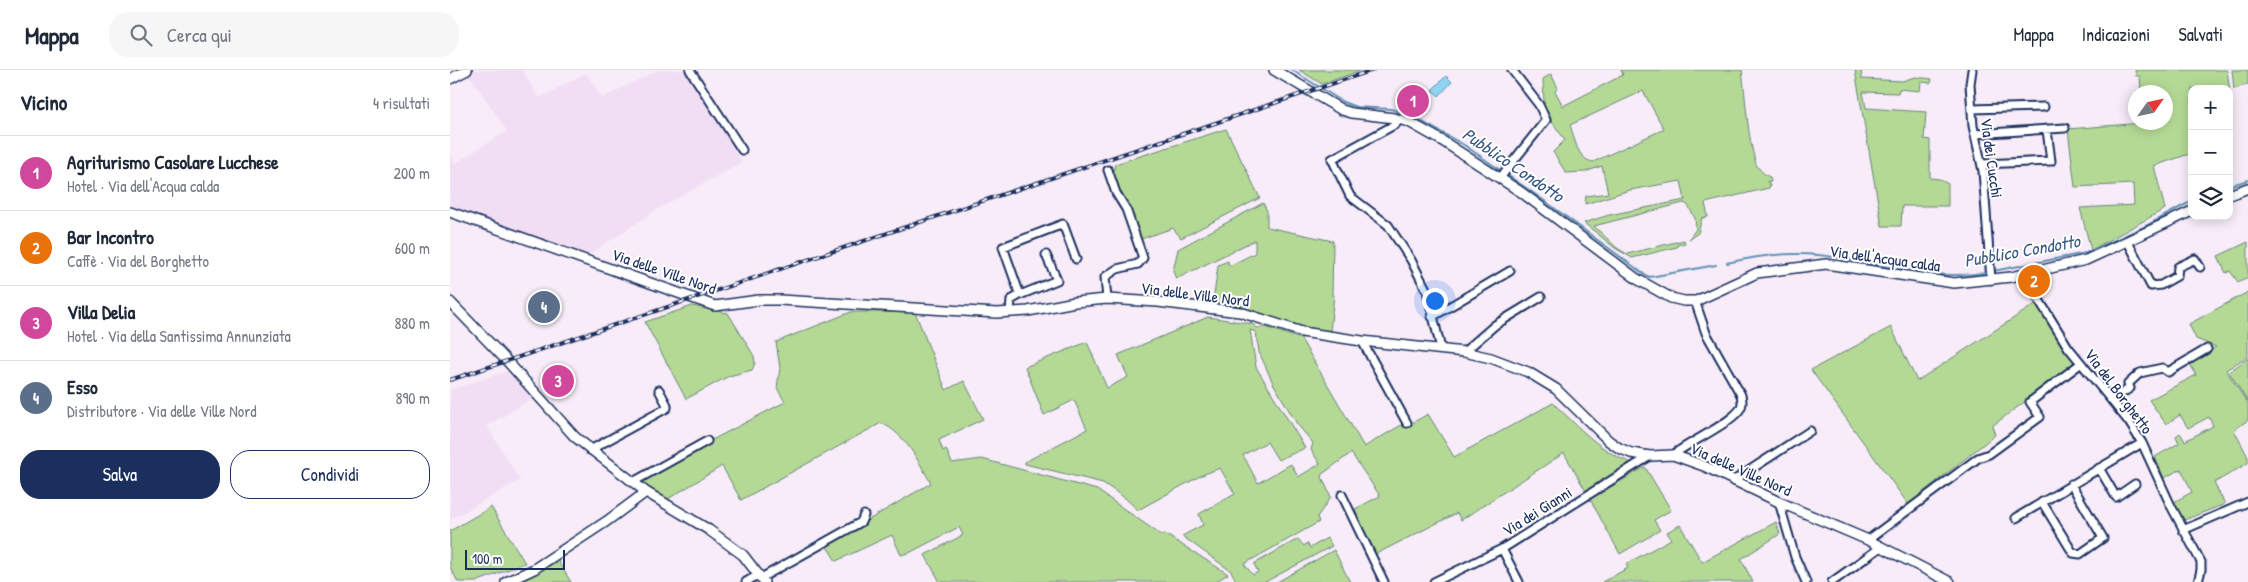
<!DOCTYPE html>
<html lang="it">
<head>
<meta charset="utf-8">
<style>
	body { margin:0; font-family:"Patrick Hand",sans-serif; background:#f6f6f7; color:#1f2937 }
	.controls { position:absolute; right:15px; top:15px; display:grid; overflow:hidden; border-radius:10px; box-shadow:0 2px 12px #0003 }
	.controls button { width:45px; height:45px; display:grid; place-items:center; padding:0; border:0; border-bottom:1px solid #e0e1e3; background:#fff; color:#1f2937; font:25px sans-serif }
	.compass { position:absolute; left:1678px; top:15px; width:45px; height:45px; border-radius:50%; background:#fff; box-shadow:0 2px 12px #0003; rotate:56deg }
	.scale { position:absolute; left:15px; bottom:12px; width:100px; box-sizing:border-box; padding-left:5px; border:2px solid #1b2f5e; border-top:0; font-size:14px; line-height:18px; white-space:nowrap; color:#1b2f5e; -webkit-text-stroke:4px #fff; paint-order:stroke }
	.you { position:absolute; left:984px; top:230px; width:18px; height:18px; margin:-12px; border:4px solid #fff; border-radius:50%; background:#1a73e8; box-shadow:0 0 0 8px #1a73e833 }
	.badge { display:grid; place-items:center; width:32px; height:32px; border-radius:50%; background:#1b2f5e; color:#fff; font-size:16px; font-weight:700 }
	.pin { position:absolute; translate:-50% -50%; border:2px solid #fff; box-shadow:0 1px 5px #0006 }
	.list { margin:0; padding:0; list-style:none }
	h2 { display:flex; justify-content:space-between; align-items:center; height:65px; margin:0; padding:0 20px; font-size:21px }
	h2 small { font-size:16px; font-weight:400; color:#747a83 }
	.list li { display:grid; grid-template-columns:32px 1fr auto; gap:15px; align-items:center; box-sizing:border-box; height:75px; padding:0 20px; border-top:1px solid #e0e1e3 }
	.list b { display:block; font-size:19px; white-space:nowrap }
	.list p { margin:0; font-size:16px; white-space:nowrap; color:#747a83 }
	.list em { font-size:16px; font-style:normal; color:#747a83 }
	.actions { display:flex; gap:10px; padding:15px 20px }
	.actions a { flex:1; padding:11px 0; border:1px solid #1b2f5e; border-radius:20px; text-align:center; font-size:18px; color:#1b2f5e }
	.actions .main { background:#1b2f5e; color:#fff }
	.icon { flex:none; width:28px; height:28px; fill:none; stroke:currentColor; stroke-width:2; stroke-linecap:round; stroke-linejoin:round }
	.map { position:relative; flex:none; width:1798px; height:512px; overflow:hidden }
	header { display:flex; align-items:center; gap:30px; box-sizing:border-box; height:70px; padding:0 25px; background:#fff; border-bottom:1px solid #e0e1e3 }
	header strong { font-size:24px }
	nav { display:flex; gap:28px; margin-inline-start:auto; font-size:18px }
	.search { width:350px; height:45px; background:#f6f6f7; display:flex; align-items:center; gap:12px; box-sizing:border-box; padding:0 18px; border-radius:20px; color:#747a83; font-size:19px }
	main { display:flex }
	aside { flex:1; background:#fff }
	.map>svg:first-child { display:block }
	.built { fill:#f2def4 }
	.green { fill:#b4d995; stroke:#68847a; fill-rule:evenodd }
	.water { fill:#8fd4f1; stroke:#6192b6 }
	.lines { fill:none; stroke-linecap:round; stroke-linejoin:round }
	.stream { stroke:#6192b6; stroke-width:2 }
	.minor-casing { stroke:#1b2f5e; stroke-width:11 }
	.tertiary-casing { stroke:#1b2f5e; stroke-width:12 }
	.minor { stroke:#fff; stroke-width:7 }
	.tertiary { stroke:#fff; stroke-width:9 }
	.rail-casing { stroke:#1b2f5e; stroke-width:4 }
	.rail { stroke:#fff; stroke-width:2; stroke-dasharray:5.5; stroke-linecap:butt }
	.labels { text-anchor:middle; stroke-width:4; stroke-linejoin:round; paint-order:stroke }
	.street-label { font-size:16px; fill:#1b2f5e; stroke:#fff }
	.water-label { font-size:18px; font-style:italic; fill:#385883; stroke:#fff }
</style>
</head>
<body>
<header>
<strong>Mappa</strong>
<div class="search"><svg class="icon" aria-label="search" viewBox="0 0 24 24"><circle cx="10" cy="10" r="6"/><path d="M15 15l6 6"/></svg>Cerca qui</div>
<nav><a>Mappa</a><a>Indicazioni</a><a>Salvati</a></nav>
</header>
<main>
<aside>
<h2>Vicino<small>4 risultati</small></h2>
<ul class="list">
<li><span class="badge" style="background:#d1479c">1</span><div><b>Agriturismo Casolare Lucchese</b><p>Hotel · Via dell'Acqua calda</p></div><em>200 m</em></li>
<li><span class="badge" style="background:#e8710a">2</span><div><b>Bar Incontro</b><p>Caffè · Via del Borghetto</p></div><em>600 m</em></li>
<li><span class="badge" style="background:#d1479c">3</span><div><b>Villa Delia</b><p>Hotel · Via della Santissima Annunziata</p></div><em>880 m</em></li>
<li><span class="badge" style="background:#5c6f8a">4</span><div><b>Esso</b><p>Distributore · Via delle Ville Nord</p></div><em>890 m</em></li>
</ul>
<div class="actions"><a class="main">Salva</a><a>Condividi</a></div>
</aside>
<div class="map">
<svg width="1798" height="512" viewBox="0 0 1798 512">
	<rect width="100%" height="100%" fill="#f7ecf8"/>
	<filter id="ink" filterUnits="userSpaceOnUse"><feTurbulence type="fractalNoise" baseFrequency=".02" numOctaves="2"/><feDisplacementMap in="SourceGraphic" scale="10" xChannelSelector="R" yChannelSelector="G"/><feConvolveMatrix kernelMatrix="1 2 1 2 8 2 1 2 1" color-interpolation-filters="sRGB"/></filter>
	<g filter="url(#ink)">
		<path class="built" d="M16 0H72L89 28 136 3 152 28 208 0H237L292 92 208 139 137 186 0 137V85L5 93 57 61Z
			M60 300 82 329 37 356 70 410 0 450V320Z"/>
		<path class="green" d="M849 0H912L872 14Z
			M1171 0H1292C1296 30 1297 65 1306 94 1308 99 1316 106 1320 107L1321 112 1317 111 1320 116 1319 118 1255 133 1258 147 1252 148 1248 163 1239 169 1246 159 1245 148 1237 134 1233 133 1144 156 1167 178 1177 184 1234 170 1235 173 1227 175V177L1182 188 1165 178 1134 153 1159 145 1235 130 1231 111 1180 120 1135 134 1136 126 1158 123 1152 96 1135 102 1116 103 1103 82 1115 70 1092 38 1094 33 1093 9 1101 4 1108 18 1105 21 1113 36 1173 5ZM1193 21 1214 59 1143 92C1127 89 1125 69 1120 55Z
			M1405 0H1411L1412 9 1452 11 1465 7 1482 9 1481 13 1471 12 1470 21 1449 19 1448 23 1413 22 1416 38 1476 42 1474 69 1480 70V108L1489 109 1498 114V136H1452L1451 156H1432Z
			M1685 0H1777L1780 22 1779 19H1742V83L1704 96 1715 139 1641 180 1630 138 1684 135 1683 114 1625 117 1618 59 1692 53 1716 52V22H1691L1690 6H1686Z
			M1782 0H1798V14L1784 19Z
			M776 59 810 128 731 168 723 158 688 170 663 102 665 94Z
			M813 133 817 141V157L883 171 882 225H884L880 261 843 255 790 236 763 233 768 195 778 191 779 196 805 183V170L726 209 723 201 728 179Z
			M1798 172V207L1788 212 1780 201 1776 203 1768 186Z
			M1798 222V286L1776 300 1798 334V350L1784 360 1798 387V393L1764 413 1775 434 1734 450 1724 432 1742 422 1731 399 1714 408 1705 387 1729 373 1726 366 1730 363 1735 371 1763 356 1759 347 1738 358 1730 345 1716 354 1699 330 1746 305 1740 294 1766 277 1746 269 1739 254Z
			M1587 233 1627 293 1542 356 1545 365 1458 434 1361 300 1441 257 1467 311Z
			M242 236 278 243 304 286 305 293 302 300 279 306 236 329 195 252Z
			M401 242H465L496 320 514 311 533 349 489 370 493 381 496 379 502 393 532 389 647 420 711 465 715 464 778 504 765 512H490L475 485 513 465 509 457 461 482 451 485 442 465 386 491 376 475 481 413C468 391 455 363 431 353L291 430 272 396 218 429 189 412 262 370 335 332 327 318 330 298 326 272Z
			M758 247 803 254 807 258 815 257 851 269 914 377 953 354 955 357 978 344 1004 387 1103 333C1128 356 1152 384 1185 394L1137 423 1114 383 1011 450 1007 443 924 485 905 439 930 426 901 383 871 405 881 427 867 447 869 452 794 494 803 505 808 502 804 494 848 469 854 476 857 473 860 478 877 468 882 476 815 512H787L781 501 732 466 753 455 749 444 785 424 770 398 752 405 688 440 675 428 653 413 575 394V392L637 359 624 330 594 345 575 297 637 272 657 318 678 307 668 285ZM800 260 806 262 809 282 823 313 847 354 863 373 861 380 870 394 848 407 841 394 808 413 793 385 817 372 828 390 855 378 806 297Z
			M1798 288V332L1779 302Z
			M1195 397 1221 440 1204 450 1210 460 1170 484 1140 429Z
			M41 437 75 493 26 512H8L0 497V461Z
			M1326 452 1330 464 1291 489 1303 512H1152L1178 498 1176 494 1221 469 1217 462 1230 455 1252 492Z
			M884 480 900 512H827Z
			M108 491 121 512H70Z"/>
		<path class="water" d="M996 6 1002 12 989 26 982 20Z"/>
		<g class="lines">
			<path class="stream" d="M842 0 893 32 906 37 941 39 964 47 1014 75 1096 132 1195 205 1200 207 1266 195
				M1779 116 1798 110
				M1277 193C1306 186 1339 182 1368 185 1426 191 1481 213 1539 202
				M1543 201 1636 183 1696 156 1742 131"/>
			<g class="minor-casing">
				<path id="minor" d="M240 0 292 80
					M1522 0 1520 14 1523 56 1533 101 1541 210
					M1522 39 1594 37
					M948 49 946 54 882 89 900 126 938 155 961 190 977 221 991 279
					M1525 64 1615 58
					M1532 94 1601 91 1597 60
					M1050 108 1096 50 1089 35 1062 0
					M1678 172 1701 216 1711 215 1727 206 1728 197 1745 189 1750 197
					M1573 204 1618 277 1679 352 1692 373 1721 436 1751 492V500L1748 512
					M570 225 607 210 596 185
					M657 229 655 207 667 199 688 194 693 188 676 139 666 123 658 100
					M560 242 561 230 570 225 553 177 613 154 626 189
					M982 247 1060 201
					M912 271 957 353
					M1014 282 1045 255 1091 227
					M1662 330 1680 318 1678 314 1690 303 1712 298 1718 302 1757 279
					M140 380 217 338V335L209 320
					M1223 385C1237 373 1286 351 1291 337 1293 333 1292 330 1291 325L1256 263 1245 231
					M1649 398 1666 427 1685 414
					M1283 411 1360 361
					M183 412 257 371
					M892 425 934 512
					M1329 432 1345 487 1356 512
					M1592 432 1623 483 1630 484 1653 468 1621 414
					M1566 448 1692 373
					M1733 460 1798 432
					M1418 470 1528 388 1539 384 1590 347 1580 332 1630 294
					M1052 479 1069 512
					M311 508 411 452 414 445
					M296 512 308 505
					M984 512 1052 479 1200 386
					M1382 512 1431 477"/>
			</g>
			<g class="tertiary-casing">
				<path id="tertiary" d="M824 0 892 40 902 43 944 48 959 52 991 70 1071 122 1187 209 1221 228 1234 231H1246L1307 203 1376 194 1504 213 1561 207 1636 190 1742 141
					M0 9 17 0
					M1779 125 1798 118
					M0 142 265 236 309 230H330L547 243 578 241 625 232 657 229 708 232 790 242 852 262 912 271 1014 282 1041 288 1078 302 1106 319 1159 371 1169 378 1181 383 1200 386 1223 385 1254 396 1329 432 1418 470 1500 512
					M0 232 57 291 125 367 196 422 259 460 293 485 314 512
					M56 512 84 499 157 451 196 422"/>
			</g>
			<use href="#minor" class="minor"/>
			<use href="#tertiary" class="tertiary"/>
			<g class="rail-casing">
				<path id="rail" d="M0 310 923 0"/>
			</g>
			<use href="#rail" class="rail"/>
		</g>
	</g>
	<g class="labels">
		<g class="street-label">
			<text transform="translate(1542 88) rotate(82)" y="6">Via dei Cucchi</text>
			<text transform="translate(1435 188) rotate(8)" y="6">Via dell'Acqua calda</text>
			<text transform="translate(214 201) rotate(19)" y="6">Via delle Ville Nord</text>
			<text transform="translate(745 224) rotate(7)" y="6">Via delle Ville Nord</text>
			<text transform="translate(1669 321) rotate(53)" y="6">Via del Borghetto</text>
			<text transform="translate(1291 399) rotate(24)" y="6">Via delle Ville Nord</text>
			<text transform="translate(1087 441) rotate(-32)" y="6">Via dei Gianni</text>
		</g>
		<g class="water-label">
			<text transform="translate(1063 95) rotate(34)" y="6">Pubblico Condotto</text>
			<text transform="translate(1572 181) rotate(-10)" y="6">Pubblico Condotto</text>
		</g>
	</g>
</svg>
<div class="controls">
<button>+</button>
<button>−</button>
<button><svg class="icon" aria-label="layers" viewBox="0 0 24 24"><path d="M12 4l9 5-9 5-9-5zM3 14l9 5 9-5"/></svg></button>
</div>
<svg class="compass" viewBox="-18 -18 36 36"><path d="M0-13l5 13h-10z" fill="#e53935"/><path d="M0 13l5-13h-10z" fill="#747a83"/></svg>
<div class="scale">100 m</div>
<div class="you"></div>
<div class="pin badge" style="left:963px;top:31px;background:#d1479c">1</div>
<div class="pin badge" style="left:1584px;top:211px;background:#e8710a">2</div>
<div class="pin badge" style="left:108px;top:311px;background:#d1479c">3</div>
<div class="pin badge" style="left:94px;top:237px;background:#5c6f8a">4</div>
</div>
</main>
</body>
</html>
